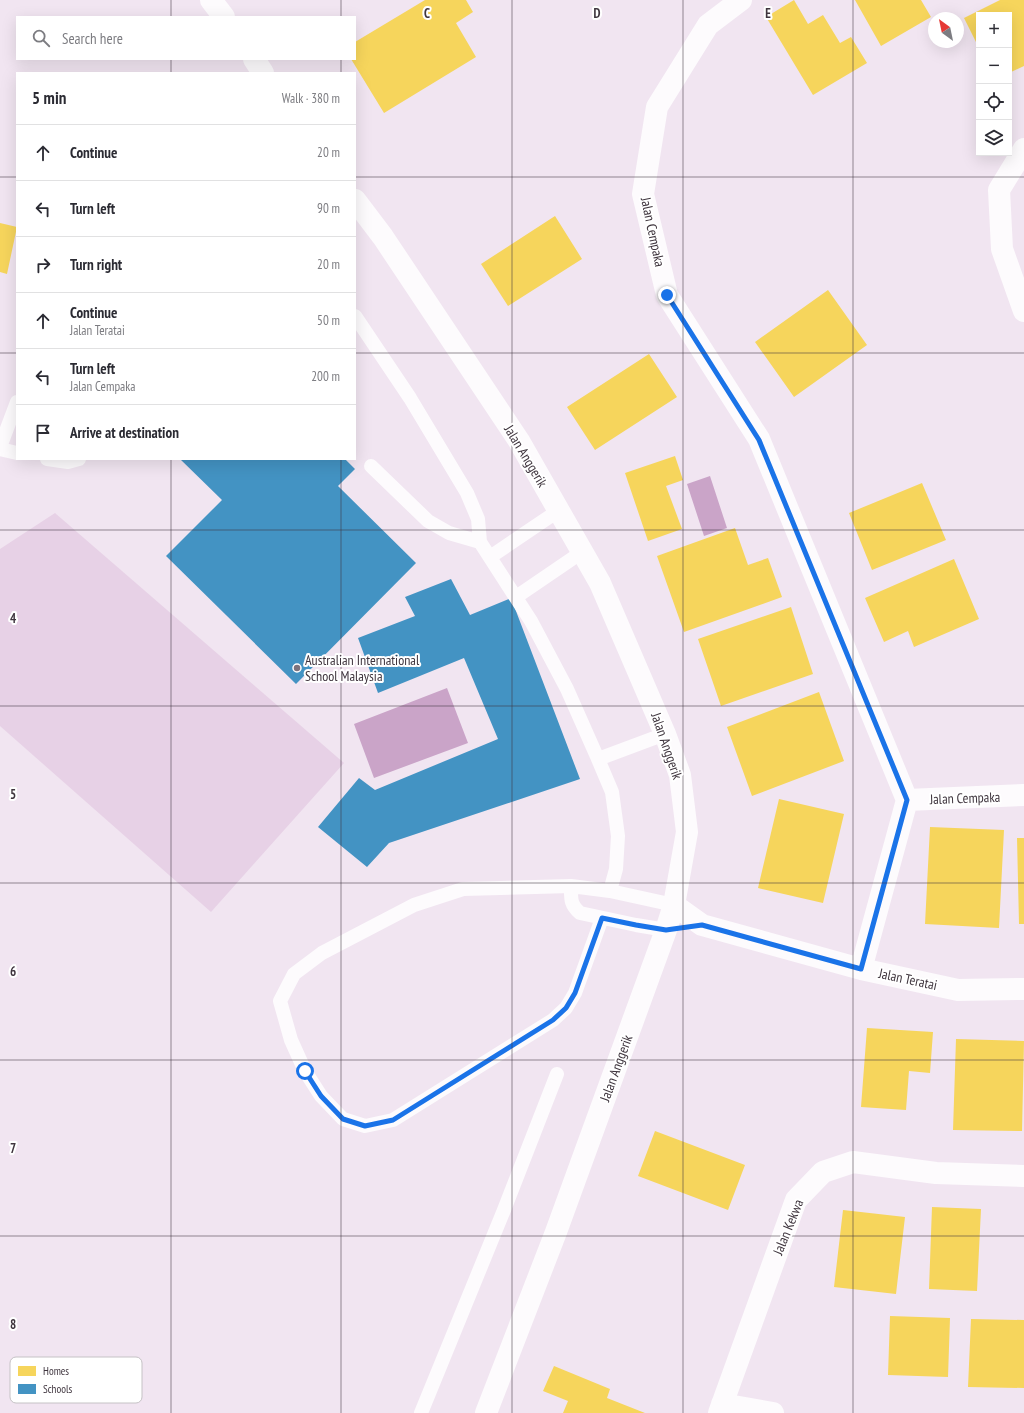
<!DOCTYPE html>
<html lang="en">
<head>
<meta charset="utf-8">
<style>
	body { margin:0; font-family:"PT Sans Narrow",sans-serif; background:#f2f2f3; color:#2b2b33 }
	.controls { position:absolute; right:12px; top:12px; display:grid; overflow:hidden; border-radius:0px; box-shadow:0 4px 16px #0002 }
	.controls button { width:36px; height:36px; display:grid; place-items:center; padding:0; border:0; border-bottom:1px solid #e1e1e2; background:#fff; color:#2b2b33; font:20px sans-serif }
	.compass { position:absolute; left:928px; top:12px; width:36px; height:36px; border-radius:50%; background:#fff; box-shadow:0 4px 16px #0002; rotate:327deg }
	.stop { position:absolute; width:12px; height:12px; margin:-9px; border:3px solid #1a73e8; border-radius:50%; background:#fff }
	.stop.end { background:#1a73e8; border-color:#fff; box-shadow:0 1px 4px #0008 }
	.list { margin:0; padding:0; list-style:none }
	h2 { display:flex; justify-content:space-between; align-items:center; height:52px; margin:0; padding:0 16px; font-size:17px }
	h2 small { font-size:13px; font-weight:400; color:#7c7c81 }
	.list li { display:grid; grid-template-columns:26px 1fr auto; gap:12px; align-items:center; box-sizing:border-box; height:56px; padding:0 16px; border-top:1px solid #e1e1e2 }
	.list b { display:block; font-size:15px; white-space:nowrap }
	.list p { margin:0; font-size:13px; white-space:nowrap; color:#7c7c81 }
	.list em { font-size:13px; font-style:normal; color:#7c7c81 }
	.icon { flex:none; width:22px; height:22px; fill:none; stroke:currentColor; stroke-width:2; stroke-linecap:round; stroke-linejoin:round }
	.map { position:relative; flex:none; width:1024px; height:1413px; overflow:hidden }
	.search { position:absolute; background:#fff; box-shadow:0 4px 16px #0002; left:16px; top:16px; width:340px; height:44px; display:flex; align-items:center; gap:10px; box-sizing:border-box; padding:0 14px; border-radius:0px; color:#7c7c81; font-size:15px }
	.panel { position:absolute; background:#fff; box-shadow:0 4px 16px #0002; left:16px; top:72px; width:340px; height:388px; border-radius:0px }
	.map>svg:first-child { display:block }
	.green { fill:#e7d1e6 }
	.water { fill:#caa4c8 }
	.homes { fill:#f6d55c }
	.schools { fill:#4393c3 }
	.lines { fill:none; stroke-linecap:round; stroke-linejoin:round }
	.lane { stroke:#fdfbfd; stroke-width:14 }
	.street { stroke:#fdfbfd; stroke-width:22 }
	.route { stroke:#1a73e8; stroke-width:5 }
	.grid { fill:none; stroke:#3f353e; stroke-width:1; stroke-opacity:0.55 }
	.poi-dot { fill:#7d737d; stroke:#fff; stroke-width:1.5 }
	.labels { text-anchor:middle; stroke-width:4; stroke-linejoin:round; paint-order:stroke }
	.street-label { font-size:14px; fill:#3f353e; stroke:#fff }
	.poi-label { font-size:14px; fill:#3f353e; stroke:#fff; text-anchor:start }
	.key { fill:#fff; stroke:#c5c2c5; stroke-width:1 }
	.key-label { font-size:11px; fill:#3f353e }
	.grid-label { font-size:13px; text-anchor:middle; font-weight:bold; fill:#3f353e; stroke:#fff; stroke-width:4; stroke-linejoin:round; paint-order:stroke }
</style>
</head>
<body>
<div class="map">
<svg width="1024" height="1413" viewBox="0 0 1024 1413">
	<rect width="100%" height="100%" fill="#f1e5f1"/>
	<path class="green" d="M55 513 344 763 211 912 0 726V549Z"/>
	<path class="water" d="M710 476 727 528 704 536 687 484Z
		M447 688 468 743 374 778 354 724Z"/>
	<path class="homes" d="M425 0H466L473 12 456 23 476 57 384 113 351 59H355V42Z
		M794 0 808 24 823 15 840 43 851 37 867 63 813 95 766 17Z
		M855 0H921L931 17 881 46Z
		M1000 0H1024V66L1009 73V15H979V48L964 18Z
		M555 216 582 259 508 306 481 264Z
		M0 223 17 227 7 274 0 272Z
		M828 290 867 345 794 397 755 342Z
		M649 354 677 397 595 450 567 407Z
		M675 456 683 480 666 486 682 529 648 541 625 473Z
		M922 483 946 540 872 570 849 513Z
		M735 528 748 565 768 558 782 597 684 632 657 556Z
		M954 559 979 619 914 647 908 631 884 642 865 598Z
		M791 607 813 674 721 706 698 639Z
		M819 692 844 761 752 796 727 727Z
		M779 799 844 814 823 903 758 888Z
		M930 827 1004 830 999 928 925 924Z
		M1017 838H1024V924H1019Z
		M867 1028 933 1032 930 1073 909 1071 906 1110 861 1107Z
		M956 1039 1024 1041 1022 1131 953 1130Z
		M655 1131 745 1165 728 1210 638 1176Z
		M932 1207 981 1209 977 1291 929 1289Z
		M843 1210 905 1217 896 1294 834 1287Z
		M890 1316 950 1318 948 1377 888 1375Z
		M971 1319 1024 1320V1388L968 1387Z
		M554 1366 610 1389 607 1398 645 1413H563L568 1401 543 1391Z"/>
	<path class="schools" d="M180 459H345L355 469 338 486 416 563 296 684 166 556 222 500Z
		M451 579 470 615 511 598 580 779 389 843 367 867 318 827 359 778 375 790 498 739 464 658 378 693 358 638 415 616 405 597Z"/>
	<g class="lines">
		<path class="lane" d="M355 316 410 398 467 493 478 519 480 542 531 621 567 689 598 759 612 792 618 836 616 869 610 891
			M0 447 17 402
			M0 449 17 453
			M47 459 68 462 79 459
			M371 466 428 521 449 533 480 542
			M490 557 558 511
			M516 597 582 552
			M598 759 665 734
			M571 886C571 899 570 904 580 913L636 925 666 930
			M602 918 575 993 566 1008 553 1020 393 1120 365 1126 343 1119 321 1096 305 1071 291 1040 280 1001 294 974 322 953 414 905 463 889 571 886 610 891 674 905
			M421 1413 504 1210 557 1074"/>
		<path class="street" d="M211 0 224 17
			M741 0 708 25 657 107 643 194 667 295 759 439 907 800 861 969
			M254 59 263 73
			M1024 149 999 190 1002 249 1024 311
			M355 200 383 237 519 441 600 583 665 734 680 775 687 832 674 905 666 930 556 1232 486 1413
			M907 800 1024 795
			M674 905 702 925 861 969 958 990 1024 989
			M722 1404 773 1413
			M719 1413 796 1200 823 1172 853 1162 936 1173 1024 1176"/>
	</g>
	<g class="lines">
		<path class="route" d="M305 1071 321 1096 343 1119 365 1126 393 1120 553 1020 566 1008 575 993 602 918 636 925 666 930 702 925 861 969 907 800 759 440 667 295"/>
	</g>
	<path class="grid" d="M171 0V17M341 0V17M512 0V1413M683 0V1413M853 0V1413M171 59V73M341 59V73M0 177H17M355 177H1024M0 353H17M355 353H1024M171 459V1413M341 459V1413M0 530H1024M0 706H1024M0 883H1024M0 1060H1024M0 1236H1024"/>
	<circle class="poi-dot" cx="297" cy="668" r="4"/>
	<g class="labels">
		<g class="street-label">
			<text transform="translate(653 232) rotate(78)" y="5">Jalan Cempaka</text>
			<text transform="translate(526 456) rotate(59)" y="5">Jalan Anggerik</text>
			<text transform="translate(667 746) rotate(71)" y="5">Jalan Anggerik</text>
			<text transform="translate(965 798) rotate(-2)" y="5">Jalan Cempaka</text>
			<text transform="translate(908 979) rotate(12)" y="5">Jalan Teratai</text>
			<text transform="translate(616 1068) rotate(-70)" y="5">Jalan Anggerik</text>
			<text transform="translate(788 1227) rotate(-68)" y="5">Jalan Kekwa</text>
		</g>
		<g class="poi-label">
			<text x="305" y="665">Australian International<tspan x="305" dy="16">School Malaysia</tspan></text>
		</g>
	</g>
	<rect x="10" y="1357" width="132" height="46" rx="6" class="key"/>
	<rect x="18" y="1366" width="18" height="10" fill="#f6d55c"/>
	<rect x="18" y="1384" width="18" height="10" fill="#4393c3"/>
	<g class="key-label">
		<text x="43" y="1375">Homes</text>
		<text x="43" y="1393">Schools</text>
	</g>
	<g class="grid-label">
		<text x="427" y="18">C</text>
		<text x="597" y="18">D</text>
		<text x="768" y="18">E</text>
		<text x="13" y="623">4</text>
		<text x="13" y="799">5</text>
		<text x="13" y="976">6</text>
		<text x="13" y="1153">7</text>
		<text x="13" y="1329">8</text>
	</g>
</svg>
<div class="controls">
<button>+</button>
<button>−</button>
<button><svg class="icon" aria-label="locate" viewBox="0 0 24 24"><circle cx="12" cy="12" r="6"/><path d="M12 2v4M12 18v4M2 12h4M18 12h4"/></svg></button>
<button><svg class="icon" aria-label="layers" viewBox="0 0 24 24"><path d="M12 4l9 5-9 5-9-5zM3 14l9 5 9-5"/></svg></button>
</div>
<svg class="compass" viewBox="-18 -18 36 36"><path d="M0-13l5 13h-10z" fill="#e53935"/><path d="M0 13l5-13h-10z" fill="#7c7c81"/></svg>
<div class="stop" style="left:305px;top:1071px"></div>
<div class="stop end" style="left:667px;top:295px"></div>
<div class="search"><svg class="icon" aria-label="search" viewBox="0 0 24 24"><circle cx="10" cy="10" r="6"/><path d="M15 15l6 6"/></svg>Search here</div>
<section class="panel">
<h2>5 min<small>Walk · 380 m</small></h2>
<ul class="list">
<li><svg class="icon" aria-label="ahead" viewBox="0 0 24 24"><path d="M12 20V5M6 11l6-6 6 6"/></svg><div><b>Continue</b></div><em>20 m</em></li>
<li><svg class="icon" aria-label="left" viewBox="0 0 24 24"><path d="M17 20v-9H6M10 6l-5 5 5 5"/></svg><div><b>Turn left</b></div><em>90 m</em></li>
<li><svg class="icon" aria-label="right" viewBox="0 0 24 24"><path d="M7 20v-9h11M14 6l5 5-5 5"/></svg><div><b>Turn right</b></div><em>20 m</em></li>
<li><svg class="icon" aria-label="ahead" viewBox="0 0 24 24"><path d="M12 20V5M6 11l6-6 6 6"/></svg><div><b>Continue</b><p>Jalan Teratai</p></div><em>50 m</em></li>
<li><svg class="icon" aria-label="left" viewBox="0 0 24 24"><path d="M17 20v-9H6M10 6l-5 5 5 5"/></svg><div><b>Turn left</b><p>Jalan Cempaka</p></div><em>200 m</em></li>
<li><svg class="icon" aria-label="arrive" viewBox="0 0 24 24"><path d="M6 21V4h12l-3 4 3 4H6"/></svg><div><b>Arrive at destination</b></div></li>
</ul>
</section>
</div>
</body>
</html>
